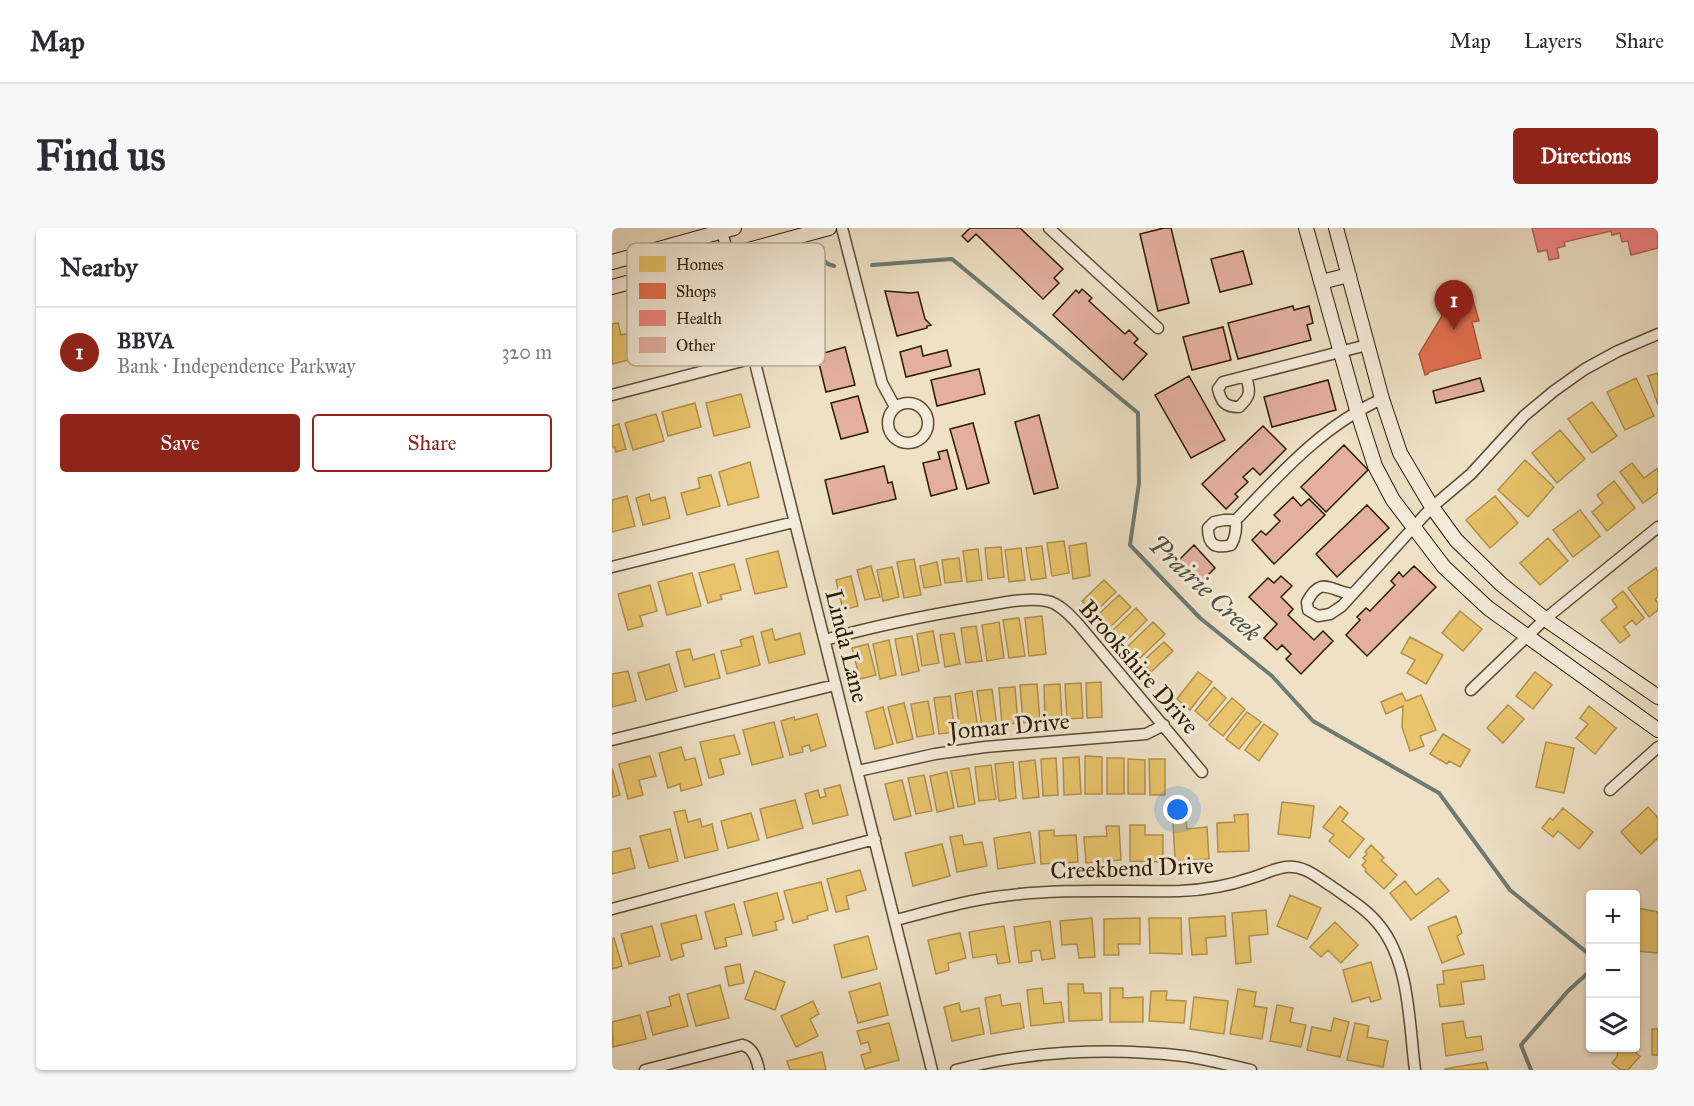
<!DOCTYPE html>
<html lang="en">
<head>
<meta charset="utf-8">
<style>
	body { margin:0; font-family:"IM FELL Great Primer",serif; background:#f7f7f7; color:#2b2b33 }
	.controls { position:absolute; right:18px; bottom:18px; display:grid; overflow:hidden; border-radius:6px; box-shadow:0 2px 4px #0004 }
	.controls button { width:54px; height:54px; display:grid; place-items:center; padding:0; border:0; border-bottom:2px solid #e1e1e2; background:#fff; color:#2b2b33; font:30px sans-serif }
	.you { position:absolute; left:566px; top:582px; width:21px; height:21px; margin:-15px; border:4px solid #fff; border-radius:50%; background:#1a73e8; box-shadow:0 0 0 9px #1a73e833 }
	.badge { display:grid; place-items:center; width:39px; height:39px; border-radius:50%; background:#8f2418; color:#fff; font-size:20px; font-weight:700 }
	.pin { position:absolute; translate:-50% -50px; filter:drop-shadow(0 2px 3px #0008) }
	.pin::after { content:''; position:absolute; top:32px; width:21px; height:18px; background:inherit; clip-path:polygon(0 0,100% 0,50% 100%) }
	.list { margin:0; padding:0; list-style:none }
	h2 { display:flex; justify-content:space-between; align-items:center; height:78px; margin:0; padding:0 24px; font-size:26px }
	h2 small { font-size:20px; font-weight:400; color:#7c7c81 }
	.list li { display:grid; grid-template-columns:39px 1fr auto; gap:18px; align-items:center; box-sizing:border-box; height:90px; padding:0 24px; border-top:2px solid #e1e1e2 }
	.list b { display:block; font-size:22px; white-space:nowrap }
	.list p { margin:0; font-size:20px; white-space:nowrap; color:#7c7c81 }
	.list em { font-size:20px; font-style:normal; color:#7c7c81 }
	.actions { display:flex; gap:12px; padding:18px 24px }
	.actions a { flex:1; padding:14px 0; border:2px solid #8f2418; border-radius:6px; text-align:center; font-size:21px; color:#8f2418 }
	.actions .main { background:#8f2418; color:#fff }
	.icon { flex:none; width:33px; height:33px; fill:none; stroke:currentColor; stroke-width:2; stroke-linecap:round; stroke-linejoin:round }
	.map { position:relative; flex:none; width:1046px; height:842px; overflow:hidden; border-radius:6px }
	header { display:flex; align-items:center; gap:36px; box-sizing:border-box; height:84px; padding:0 30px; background:#fff; border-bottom:2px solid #e1e1e2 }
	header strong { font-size:28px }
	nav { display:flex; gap:33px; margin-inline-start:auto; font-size:21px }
	.intro { display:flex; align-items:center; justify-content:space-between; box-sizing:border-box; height:144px; padding:0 36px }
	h1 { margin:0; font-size:42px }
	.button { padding:15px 27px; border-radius:6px; background:#8f2418; color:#fff; font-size:21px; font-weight:700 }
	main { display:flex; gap:36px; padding:0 36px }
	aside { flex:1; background:#fff; border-radius:6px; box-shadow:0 2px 4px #0004 }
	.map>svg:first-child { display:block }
	.homes { fill:#e9c46a; stroke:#b0914b; stroke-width:1.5 }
	.shops { fill:#e76f51; stroke:#af563a; stroke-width:1.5 }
	.health { fill:#f28482; stroke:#b6645c; stroke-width:1.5 }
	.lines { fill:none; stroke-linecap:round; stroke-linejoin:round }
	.stream { stroke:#6e7b72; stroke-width:4 }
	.building { fill:#e3afa1; stroke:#2b1a03; stroke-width:1.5 }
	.street-casing { stroke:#5c4c34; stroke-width:13 }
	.secondary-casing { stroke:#2b1a03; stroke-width:16 }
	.street { stroke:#f4ecda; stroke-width:10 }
	.secondary { stroke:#f4ecda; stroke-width:14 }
	.labels { text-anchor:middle; stroke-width:6; stroke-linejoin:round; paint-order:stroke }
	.street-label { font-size:24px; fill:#2b1a03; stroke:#f4ecda }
	.water-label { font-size:26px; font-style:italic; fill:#525344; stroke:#f4ecda }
	.key { fill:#f4ecda; stroke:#b8ad9a; stroke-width:1.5 }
	.key-label { font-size:16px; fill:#2b1a03 }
</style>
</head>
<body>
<header>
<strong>Map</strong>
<nav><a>Map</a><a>Layers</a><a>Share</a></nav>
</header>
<div class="intro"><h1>Find us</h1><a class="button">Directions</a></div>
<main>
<aside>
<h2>Nearby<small></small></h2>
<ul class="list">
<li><span class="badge">1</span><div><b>BBVA</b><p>Bank · Independence Parkway</p></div><em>320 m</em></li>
</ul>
<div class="actions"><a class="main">Save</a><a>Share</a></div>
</aside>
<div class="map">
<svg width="1046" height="842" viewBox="0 0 1046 842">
	<rect width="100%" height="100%" fill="#eee1c6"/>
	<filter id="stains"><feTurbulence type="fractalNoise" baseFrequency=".00333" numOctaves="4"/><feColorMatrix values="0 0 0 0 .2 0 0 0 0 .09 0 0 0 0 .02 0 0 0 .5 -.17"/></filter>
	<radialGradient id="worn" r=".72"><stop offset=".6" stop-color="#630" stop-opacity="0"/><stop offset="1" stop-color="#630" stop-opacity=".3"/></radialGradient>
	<path class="homes" d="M6 95 9 107 22 104 29 129 0 136V96Z
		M1046 145V177L1036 148Z
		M1024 150 1042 188 1013 202 995 164Z
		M129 166 138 199 102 208 94 175Z
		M980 174 1005 208 980 225 956 191Z
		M83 175 89 199 56 208 50 184Z
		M44 186 52 213 21 222 13 195Z
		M7 196 14 221 4 224 3 219H0V198Z
		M948 202 973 231 945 255 920 225Z
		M913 232 942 259 916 289 886 262Z
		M138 234 147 269 116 277 107 244Z
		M1020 235 1032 250 1046 240V264L1031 275 1008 244Z
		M99 247 108 278 75 287 69 265 88 260 86 250Z
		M1002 253 1023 280 995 303 980 284 991 275 985 267Z
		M37 266 39 273 53 269 58 290 31 297 24 270Z
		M15 268 23 298 0 304V272Z
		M883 268 906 295 878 320 854 292Z
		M968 282 988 308 961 329 941 302Z
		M936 310 956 333 928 357 908 335Z
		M452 313 457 345 440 348 435 315Z
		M474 315 478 348 461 351 457 318Z
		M430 318 434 350 419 352 414 320Z
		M389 319 392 349 376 351 373 320Z
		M409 320 413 352 397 354 393 322Z
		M366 321 370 352 355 354 351 323Z
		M166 323 175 359 143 366 134 331Z
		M347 330 350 353 333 355 330 332Z
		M302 331 309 367 292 370 285 334Z
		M325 334 329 357 312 360 308 338Z
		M122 336 129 362 108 367 110 371 96 375 87 345Z
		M259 338 268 369 253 372 245 342Z
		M280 339 287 369 271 373 265 342Z
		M1044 340 1046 343V369L1043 371 1046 375V382L1037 389 1016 360Z
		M80 345 89 378 55 387 46 354Z
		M239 348 246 378 231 382 224 352Z
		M492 352 504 364 482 385 470 373Z
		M38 357 45 383 28 388 31 398 16 402 6 366Z
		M1011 363 1032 390 1024 397 1020 392 1012 399 1018 407 1008 415 989 392 1005 379 1000 372Z
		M507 367 519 379 498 399 486 387Z
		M524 380 535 392 512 415 500 403Z
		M848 383 870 401 851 423 830 405Z
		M430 388 434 426 417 428 413 390Z
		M407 390 413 428 397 430 391 392Z
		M387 394 392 430 375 433 370 397Z
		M541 394 553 406 528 430 516 418Z
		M364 398 370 433 354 435 349 400Z
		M160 401 163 412 188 405 193 426 157 435 149 404Z
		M321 403 327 435 310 438 305 406Z
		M342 405 348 436 333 439 328 407Z
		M141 408 148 437 115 446 109 423 130 418 128 412Z
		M300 408 307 443 290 447 283 411Z
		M798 409 831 427 814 456 795 445 803 432 789 425Z
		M277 412 284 447 268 451 261 416Z
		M552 414 561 423 539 444 530 434Z
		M256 416 264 447 248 451 240 420Z
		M78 421 81 432 102 426 108 450 73 459 64 424Z
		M57 436 65 463 34 472 26 445Z
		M16 443 24 473 0 479V446Z
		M586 444 600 454 578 482 565 471Z
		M923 444 940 457 921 481 904 468Z
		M489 454 490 489 475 490 474 455Z
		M469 455 471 490 455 491 453 456Z
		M425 456 428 493 411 495 408 457Z
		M448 456 450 491 433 492 432 457Z
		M403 459 406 495 390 497 387 460Z
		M602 459 614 470 595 493 583 483Z
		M380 461 385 498 370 500 365 463Z
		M360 463 366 500 348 503 343 466Z
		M790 465 794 473 809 467 824 502 808 508 812 518 798 523 790 499 791 478 774 486 769 474Z
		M338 468 343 504 327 506 322 470Z
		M620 470 633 481 611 508 597 497Z
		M316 473 322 506 305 509 299 476Z
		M292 475 301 511 285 515 276 479Z
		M896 477 912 491 891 515 875 500Z
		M977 478 1004 500 983 526 964 510 976 496 968 490Z
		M271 479 281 516 263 521 254 484Z
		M635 484 649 494 627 521 614 511Z
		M205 486 214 518 199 523 197 517 190 519 191 524 178 527 169 493 182 489 183 492Z
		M162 494 171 529 140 537 131 502Z
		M652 496 666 506 647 533 633 522Z
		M831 506 858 522 848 539 837 533 835 536 818 526Z
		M122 507 128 526 108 531 112 546 97 550 88 514Z
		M934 514 962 520 952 565 924 559Z
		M69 519 73 532 83 530 90 557 69 563 68 556 56 560 47 525Z
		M38 528 44 548 27 552 31 567 16 571 7 536Z
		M473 528 490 529V566H473Z
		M467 529 469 566 452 567 451 530Z
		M444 530 446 567 431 568 429 531Z
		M495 530H512V566H495Z
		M516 531 533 532V566H516Z
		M537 531H553V567H538Z
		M423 532 427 569 411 571 407 534Z
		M401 534 404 570 387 573 383 536Z
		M379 537 384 571 367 573 363 539Z
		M0 540 8 567 0 569Z
		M357 540 363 576 346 579 339 543Z
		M335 544 342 580 325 584 318 548Z
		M312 547 320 583 304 586 296 550Z
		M290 552 299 588 282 592 273 556Z
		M228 557 236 587 201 596 193 566 206 562 208 570 214 568 212 561Z
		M183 572 191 600 155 610 148 581Z
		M670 574 702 578 698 610 666 606Z
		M728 578 736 585 730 593 752 611 737 630 717 613 722 607 711 599Z
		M1036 579 1046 590V610L1029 626 1009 604Z
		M951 580 981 604 967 621 946 603 941 609 930 600 938 590 941 592Z
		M73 582 76 594 88 591 90 599 100 596 106 622 73 630 62 584Z
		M139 585 147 612 116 620 109 593Z
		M636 586 637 623 606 624 605 595 623 594 622 587Z
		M574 593 575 601 595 599 597 631 563 633 561 594Z
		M518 597H533V607H551V634L518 633Z
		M494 598H507L509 632 474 635 472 609 495 608Z
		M58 601 66 633 37 640 28 608Z
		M442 602V608L464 607 466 634 429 636 427 603Z
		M418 604 423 635 386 641 382 610Z
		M350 607 352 617 370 614 375 638 345 644 338 609Z
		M330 616 338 648 301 658 293 625Z
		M759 617 772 630 769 632 785 647 772 661 753 643 754 641 750 637 754 633 751 630 755 626 753 624Z
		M18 620 23 640 0 646V624Z
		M248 642 254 662 234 668 237 681 224 684 215 651Z
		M826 650 837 663 799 692 778 665 793 653 804 667Z
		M209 654 216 682 195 688 196 691 181 695 172 663Z
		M165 665 172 691 163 694 165 702 141 708 132 674Z
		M678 667 709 680 695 711 665 698Z
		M122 676 130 706 113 710 115 718 103 721 93 684Z
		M1026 680 1046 684V725L1025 723 1026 711 1023 710V703Z
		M654 682 656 706 637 708 639 734 624 736 620 685Z
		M84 687 90 711 69 716 72 728 59 732 49 696Z
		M613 688 614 708 594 710 595 726 580 727 577 690Z
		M844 688 850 705 845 708 852 726 830 735 816 699Z
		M480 690 483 729 467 730 465 716 450 717 448 693Z
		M528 690V716H506L507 727H492V691Z
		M537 690H569L570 726 538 725Z
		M438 693 443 730 430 732 428 722 419 723 420 733 407 735 402 699Z
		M723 694 746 717 729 735 716 722 709 729 698 719Z
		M40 698 48 728 17 736 9 706Z
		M392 698 398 734 386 736 384 726 361 730 357 704Z
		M348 705 354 730 336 735 337 742 324 746 316 712Z
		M256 708 265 741 230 750 222 717Z
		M2 710 10 738 0 741V711Z
		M759 734 769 771 759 774 757 769 740 774 731 742Z
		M128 736 132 755 117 758 113 739Z
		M871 737 873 751 849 754 852 776 828 779 825 757 832 756 831 743Z
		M143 743 173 754 163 782 133 771Z
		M268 755 276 787 246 795 237 764Z
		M456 756H471L472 765H489L490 792 457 793Z
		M108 757 117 790 84 798 75 766Z
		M430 760 432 776 449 774 452 794 419 798 415 762Z
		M498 760H511V770L531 769V794H498Z
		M626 761 644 764 642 778 655 780 650 811 618 806Z
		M539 763H555L554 772 574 773 572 795 537 793Z
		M67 766 76 798 41 807 35 784 59 778 57 769Z
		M388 767 390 778 408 775 412 800 379 806 373 770Z
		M582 769 616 773 612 806 578 801Z
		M201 773 207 786 198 791 206 808 184 819 169 788Z
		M347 775 349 784 367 780 372 806 340 813 332 779Z
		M665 777 681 780 678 794 694 797 689 819 658 813Z
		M28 787 34 811 1 819 0 794Z
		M722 790 737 794 728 829 695 822 700 799 719 803Z
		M851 793 854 810 869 808 871 822 834 828 830 796Z
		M277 795 287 832 253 841 249 827 259 824 256 814 249 816 245 803Z
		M743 795 757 798 755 809 776 813 771 839 735 832Z
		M1040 801H1046V827H1040Z
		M1023 813H1025L1024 825 1028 828 1016 842H1009L1000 835 1005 829 1006 820H1023Z
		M210 824 214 842H178L175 833Z
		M874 834 876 842H833V841Z"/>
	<path class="shops" d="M861 72 867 93 860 94 869 130 817 144 816 146 813 147 807 126 830 88 828 81Z"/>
	<path class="health" d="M920 0H1046V20L1019 27 1016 13 1010 14 1008 5 1000 7 999 3 952 14 953 18 945 20 947 30 937 32 935 22 926 24Z"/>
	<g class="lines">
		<path class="stream" d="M199 21 216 36 222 38
			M260 37 340 31 526 185 527 255 518 317 588 390 660 448 701 493 827 565 898 662 978 727
			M919 842 909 817 956 763 978 743"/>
	</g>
	<path class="building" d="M358 0H408L451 41 442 50 447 55 431 71 364 6 356 14 350 8Z
		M552 0H559L577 75 546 83 528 6Z
		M631 23 640 56 608 64 599 31Z
		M470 61 480 70 477 73 513 106 517 102 526 111 522 115 535 126 511 152 441 87 464 62 467 65Z
		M273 63 299 65 306 64 313 91 319 97 315 98V100L285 108Z
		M681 78 682 82 697 78 701 95 695 97 699 112 626 131 616 95Z
		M611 99 619 132 580 142 571 109Z
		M309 118 311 128 335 122 339 138 294 149 288 124Z
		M233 119 243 157 214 164 205 127Z
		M367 141 373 166 325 178 319 152Z
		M577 148 613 212 579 230 543 167Z
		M868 150 872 163 824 175 821 163Z
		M716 152 724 182 660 199 652 169Z
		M246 168 256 204 229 211 219 175Z
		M427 187 446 260 422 266 403 194Z
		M361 195 377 255 355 261 338 201Z
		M651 198 674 221 648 247 641 240 631 249 636 254 623 266 626 269 614 281 590 256Z
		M732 217 756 242 714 284 689 259Z
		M335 222 345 261 319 268 311 235 328 231 326 224Z
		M272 238 276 255 280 254 284 271 221 286 213 252Z
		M681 269 689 278 697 271 713 287 662 336 640 312 649 303 654 307 668 293 662 287Z
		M755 277 777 300 725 349 704 326Z
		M582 317 603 340 586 357 564 335Z
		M802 338 824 359 755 428 734 407 748 392 745 389 754 380 758 383 783 357 779 353 787 344 791 349Z
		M669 348 680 358 669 369 681 381 676 387 702 412 711 403 721 413 689 446 674 431 679 426 670 417 665 422 652 410 665 396 637 369 656 350 662 355Z"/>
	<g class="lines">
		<g class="street-casing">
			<path id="street" d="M230 0 270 155 283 179
				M437 0 546 100
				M110 3 320 842
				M634 149C639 164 638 169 627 179 613 179 609 174 606 161L611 154 755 117
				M0 167 142 130
				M276 195a20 20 0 1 1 40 0a20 20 0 1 1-40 0Z
				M612 292H624C624 302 624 309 619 317 603 321 596 317 596 300L602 294Z
				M624 292C668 246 711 197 770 171
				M0 339 182 294
				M740 366C718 363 709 347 695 374L696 382 706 388 718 386 730 378 820 279 859 246 912 188 942 163 973 141 1006 123 1046 106
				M213 412C265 397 317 387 371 378 391 375 414 369 435 373 447 375 459 388 467 397L590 544
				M859 462 933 391 1046 299
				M0 512 223 457
				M246 543 323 526 373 519 534 506 552 497
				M998 562 1046 519
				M0 681 263 611
				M284 692C319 683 355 672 391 668 449 660 509 664 568 663 593 662 616 658 639 650 650 647 663 640 674 639 692 637 705 649 719 658 736 670 755 681 768 698 798 736 797 796 803 842
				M33 842 130 817C141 819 145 832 147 842
				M344 842C416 823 497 819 572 828 594 831 617 837 639 842"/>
		</g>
		<g class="secondary-casing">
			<path id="secondary" d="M694 0 745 182 763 238 781 272 832 339 876 380 1046 502
				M724 0 770 171 788 225 820 279 844 312 889 356 933 391 1046 469
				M0 34 122 0
				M709 54 737 47
				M0 59 217 0"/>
		</g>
		<use href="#street" class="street"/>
		<use href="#secondary" class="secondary"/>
	</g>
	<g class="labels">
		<g class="street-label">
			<text transform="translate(235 418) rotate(76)" y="8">Linda Lane</text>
			<text transform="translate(527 439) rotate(49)" y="8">Brookshire Drive</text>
			<text transform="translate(397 498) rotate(-5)" y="8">Jomar Drive</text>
			<text transform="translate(520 640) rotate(-2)" y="8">Creekbend Drive</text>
		</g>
		<g class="water-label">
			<text transform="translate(593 360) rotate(43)" y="9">Prairie Creek</text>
		</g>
	</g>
	<rect x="15" y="15" width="198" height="123" rx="9" class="key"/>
	<rect x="27" y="28" width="27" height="16" fill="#e9c46a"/>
	<rect x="27" y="55" width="27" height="16" fill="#e76f51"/>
	<rect x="27" y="82" width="27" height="16" fill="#f28482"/>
	<rect x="27" y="109" width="27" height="16" fill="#e3afa1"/>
	<g class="key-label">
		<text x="64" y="42">Homes</text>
		<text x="64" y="69">Shops</text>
		<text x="64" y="96">Health</text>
		<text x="64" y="123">Other</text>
	</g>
	<rect width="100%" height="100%" filter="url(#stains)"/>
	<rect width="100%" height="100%" fill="url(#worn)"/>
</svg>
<div class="controls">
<button>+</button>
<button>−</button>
<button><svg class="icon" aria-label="layers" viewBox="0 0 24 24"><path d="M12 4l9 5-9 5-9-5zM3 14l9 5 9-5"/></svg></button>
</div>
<div class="you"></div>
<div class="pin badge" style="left:842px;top:102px">1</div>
</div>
</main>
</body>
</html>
